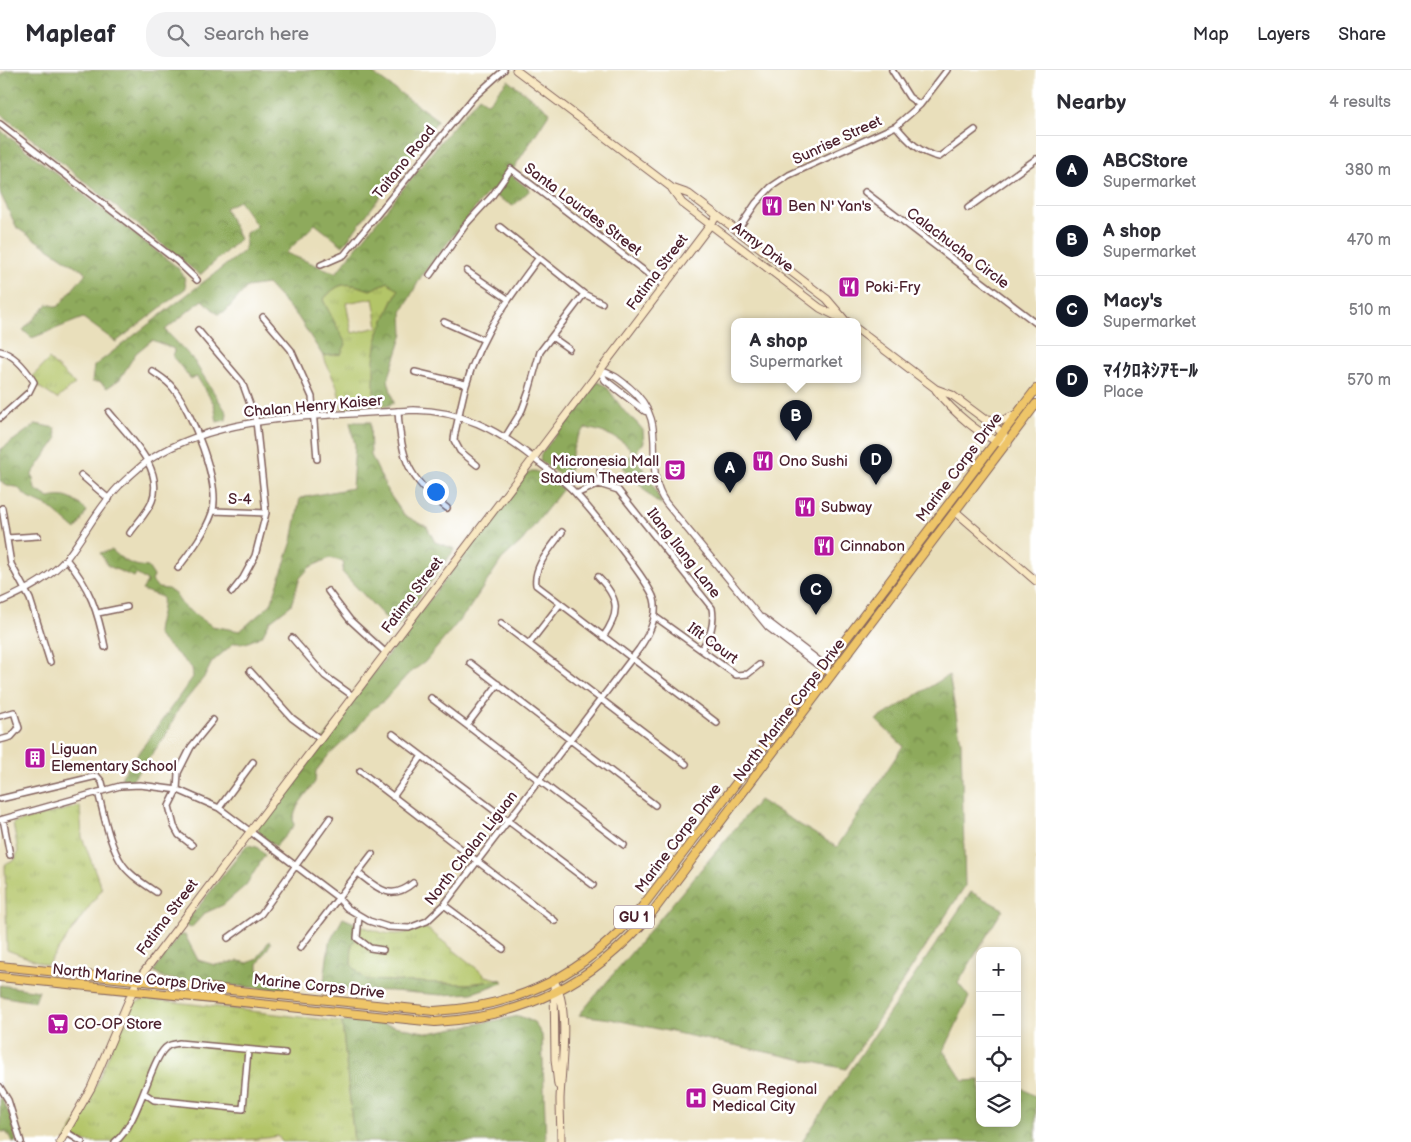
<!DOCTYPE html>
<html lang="en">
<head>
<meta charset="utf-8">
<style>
	body { margin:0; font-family:"Balsamiq Sans",sans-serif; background:#f2f2f3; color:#2b2b33 }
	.controls { position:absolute; right:15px; bottom:15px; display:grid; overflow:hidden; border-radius:10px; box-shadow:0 2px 8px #0003 }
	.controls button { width:45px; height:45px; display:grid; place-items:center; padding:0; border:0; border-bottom:1px solid #e1e1e2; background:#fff; color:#2b2b33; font:25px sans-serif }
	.you { position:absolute; left:435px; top:421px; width:18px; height:18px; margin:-12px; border:4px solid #fff; border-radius:50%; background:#1a73e8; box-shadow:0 0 0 8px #1a73e833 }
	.badge { display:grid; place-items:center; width:32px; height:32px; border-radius:50%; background:#111827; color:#fff; font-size:16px; font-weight:700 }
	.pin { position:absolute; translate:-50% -41px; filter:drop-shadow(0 1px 2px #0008) }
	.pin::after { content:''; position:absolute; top:26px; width:18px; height:15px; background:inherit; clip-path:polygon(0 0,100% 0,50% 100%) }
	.popup { position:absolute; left:731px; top:248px; width:130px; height:65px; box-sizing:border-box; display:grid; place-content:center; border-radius:10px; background:#fff; filter:drop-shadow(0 1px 4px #0005); font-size:16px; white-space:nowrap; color:#7c7c81 }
	.popup b { font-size:19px; color:#2b2b33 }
	.popup::after { content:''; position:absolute; left:50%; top:100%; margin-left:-10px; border:10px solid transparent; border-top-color:#fff }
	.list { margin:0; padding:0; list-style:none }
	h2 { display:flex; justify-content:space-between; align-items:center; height:65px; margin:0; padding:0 20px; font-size:21px }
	h2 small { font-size:16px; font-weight:400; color:#7c7c81 }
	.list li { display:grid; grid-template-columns:32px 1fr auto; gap:15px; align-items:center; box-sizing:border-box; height:70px; padding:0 20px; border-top:1px solid #e1e1e2 }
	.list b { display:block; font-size:19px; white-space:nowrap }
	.list p { margin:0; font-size:16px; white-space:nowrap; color:#7c7c81 }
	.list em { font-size:16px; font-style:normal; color:#7c7c81 }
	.icon { flex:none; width:28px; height:28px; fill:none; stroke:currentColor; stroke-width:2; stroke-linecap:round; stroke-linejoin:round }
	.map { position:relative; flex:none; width:1036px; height:1072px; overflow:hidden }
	header { display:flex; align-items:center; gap:30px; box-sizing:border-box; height:70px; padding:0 25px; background:#fff; border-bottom:1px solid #e1e1e2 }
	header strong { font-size:24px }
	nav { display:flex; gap:28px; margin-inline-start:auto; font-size:18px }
	.search { width:350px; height:45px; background:#f2f2f3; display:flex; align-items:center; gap:12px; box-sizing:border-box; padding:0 18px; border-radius:20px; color:#7c7c81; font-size:19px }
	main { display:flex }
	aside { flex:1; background:#fff }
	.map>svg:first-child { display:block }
	.grass { fill:url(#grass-tufts); stroke:#7e724a; fill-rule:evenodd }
	.forest { fill:url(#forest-crowns); stroke:#6c6444 }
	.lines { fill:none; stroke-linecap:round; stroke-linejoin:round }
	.minor-casing { stroke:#82625d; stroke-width:8 }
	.tertiary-casing { stroke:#82625d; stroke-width:8 }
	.secondary-casing { stroke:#82625d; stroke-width:9 }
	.primary-casing { stroke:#82625d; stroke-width:10 }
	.minor { stroke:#fff; stroke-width:5 }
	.tertiary { stroke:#fff; stroke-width:5.5 }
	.secondary { stroke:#f8e8c3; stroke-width:7 }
	.primary { stroke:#eec569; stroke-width:8 }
	.labels { text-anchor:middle; stroke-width:5; stroke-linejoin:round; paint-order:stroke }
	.shield { fill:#fff; stroke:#80626b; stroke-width:1 }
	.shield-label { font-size:14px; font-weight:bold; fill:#4a1f2b }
	.street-label { font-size:15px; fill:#4a1f2b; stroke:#fff }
	.poi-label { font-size:15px; fill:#4a1f2b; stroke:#fff; text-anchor:start }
</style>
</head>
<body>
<header>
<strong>Mapleaf</strong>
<div class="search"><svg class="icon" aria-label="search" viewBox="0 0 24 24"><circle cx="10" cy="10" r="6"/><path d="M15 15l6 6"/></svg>Search here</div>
<nav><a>Map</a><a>Layers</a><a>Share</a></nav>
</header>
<main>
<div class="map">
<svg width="1036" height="1072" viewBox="0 0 1036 1072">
	<defs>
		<pattern id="grass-tufts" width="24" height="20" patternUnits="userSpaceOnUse" patternTransform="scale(1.25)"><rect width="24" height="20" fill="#b3c568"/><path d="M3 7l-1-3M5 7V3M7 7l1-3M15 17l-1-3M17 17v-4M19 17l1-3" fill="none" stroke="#9ba95a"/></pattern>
		<pattern id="forest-crowns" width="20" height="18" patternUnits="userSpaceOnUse" patternTransform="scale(1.25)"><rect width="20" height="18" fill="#8eaa5c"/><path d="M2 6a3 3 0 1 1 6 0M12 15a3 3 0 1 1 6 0" fill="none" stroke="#768a4c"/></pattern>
	</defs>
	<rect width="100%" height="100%" fill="#fff"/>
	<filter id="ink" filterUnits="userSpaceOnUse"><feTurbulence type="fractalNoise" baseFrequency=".02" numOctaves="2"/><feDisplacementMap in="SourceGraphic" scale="10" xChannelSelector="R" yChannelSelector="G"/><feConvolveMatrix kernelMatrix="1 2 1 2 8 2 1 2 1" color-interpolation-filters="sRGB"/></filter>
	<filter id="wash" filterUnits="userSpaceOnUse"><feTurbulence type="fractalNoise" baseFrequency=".0096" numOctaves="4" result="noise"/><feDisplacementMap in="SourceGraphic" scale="20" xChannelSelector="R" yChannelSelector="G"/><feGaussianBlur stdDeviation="1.12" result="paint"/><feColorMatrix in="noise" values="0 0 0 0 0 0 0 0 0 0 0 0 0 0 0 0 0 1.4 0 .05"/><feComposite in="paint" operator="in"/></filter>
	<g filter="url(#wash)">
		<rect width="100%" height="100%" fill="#e9dfbb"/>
		<path class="grass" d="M388 212 398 220 378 263 374 323 387 336 373 340 342 338 337 317 323 286 341 284 331 246 323 230C339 211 347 212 370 220ZM373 228 378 257 352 263 346 233Z
			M49 289 75 314 57 329 36 315 33 306Z
			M80 736 82 767 102 819 47 895 7 880 5 795 15 790 18 781 13 753Z
			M357 854C382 864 397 869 423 857L429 860 486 906 502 910 467 914 366 910 351 895 352 874Z
			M150 929 342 952 354 1072H282L278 1066C249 1072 223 1070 194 1066L185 1072H65L97 1013 128 940 136 932Z"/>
		<path class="forest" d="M7 0H368L438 50 343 176 315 154 286 183 336 203 445 66 479 27 488 33 508 10 550 42 510 104 530 120 513 136 488 122 422 205 402 242 403 264 388 310 394 333 387 336 374 323V289L378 263 398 220 388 212 370 220C347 212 339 211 323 230L346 274 341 284 323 286 298 247 267 214 247 217 226 241 218 244 202 230 165 260 192 288 227 343 226 350 217 352 214 334 197 307 191 309 173 287 174 279 152 270 136 283 120 309 107 318 100 312H92L94 296 244 181 246 163 257 156 239 131 225 138 240 169 200 205 0 43V5Z
			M0 60 177 197 184 206 186 218 116 272 83 248 32 268 23 260 48 234 58 237 86 203 17 158 0 123Z
			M597 312 606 316 624 341 637 353 643 360 644 373 639 377 635 388 649 406 662 434 655 431 623 397 632 382C626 369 601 361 586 358 571 369 571 393 568 411L540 391 541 384Z
			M350 352H370L371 385 388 422 404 445 427 457 435 472 455 479 396 559 342 502 344 492 330 488 310 497 300 508 291 535 270 551 262 566 246 573H234L212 592 205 606 178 640 165 667 133 709 122 711V706L193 607 192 598 157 565C157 552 164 540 162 527L142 520 148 511 136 504 134 507 108 496 100 483 112 480C123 491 132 496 148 497L154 506 152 511 158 518 168 519 175 524 183 536 212 556 240 561 271 534 292 471 300 428 352 418 355 375Z
			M36 354 55 358 57 369 32 404 35 419 49 428C68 424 73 429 87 441L76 460 49 437 29 428 17 417 7 416 0 411V380Z
			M531 401H536L563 419 522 471 502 489 468 540 425 592 407 605 384 631 371 640 355 661 327 687 316 701 315 712 298 735 293 748 294 756 276 776C267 771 257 767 258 755L524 406Z
			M949 605 961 672 965 816 846 999 611 949 579 945 759 730 837 777 903 676 876 650Z
			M247 775 257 777 265 785 246 815 223 835 205 843 191 858 184 855Z
			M971 822 1003 839 958 913 969 927 944 981 963 1011 980 1010V1053H1017V1015L1036 1027V1072H802Z
			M343 848 357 854V868L352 874 351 895 366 910 467 914 502 910V913L472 923 442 925 392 921 307 919V909L324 911 329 873Z
			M179 865H185L198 890 215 895 239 891 248 893 257 889 269 871 271 873 258 894V900L286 908 285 921 164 908 154 901Z
			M0 915 39 921 35 932 0 926Z
			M519 946 534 952 542 965 546 1072H354L342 952 364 950 429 963Z
			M0 1024 11 1048 16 1072H13L7 1063 0 1061Z"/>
	</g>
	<g filter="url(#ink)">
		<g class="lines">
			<g class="minor-casing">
				<path id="minor" d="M892 0 909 27 920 35
					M0 54 177 191 197 210
					M896 56C908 71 920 83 939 87L975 60
					M865 122 1036 253
					M968 138 1036 89
					M500 157 584 224 602 233
					M737 161 756 133 771 117 789 105 896 56 920 35 947 0
					M321 195 344 185 473 28 504 0
					M467 201 508 229
					M430 205 467 153 492 126 511 99 664 216
					M263 247 291 280 312 327 317 389
					M444 252 482 269
					M198 260 242 312 256 351 266 443 255 486 243 508 232 522
					M552 267 569 279
					M0 281C15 285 26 299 34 312L29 322 0 348
					M152 301C159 306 168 311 173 318 191 339 222 416 212 443 205 463 191 481 178 498
					M415 302 465 314
					M398 341C401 389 408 409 447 438
					M109 342C128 366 165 398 152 431 148 442 137 453 130 463
					M506 366 522 340 529 321 540 282 584 224
					M477 395 460 381 454 370C455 360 458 351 460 340 472 277 500 240 538 189
					M81 405 109 429
					M599 414 601 392
					M576 424 599 414 618 420 712 538C715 555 710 566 701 580
					M2 438 11 494 30 529 50 592
					M213 441 266 443
					M562 462C552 477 533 496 536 515L717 653
					M7 468 38 466
					M66 489C90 517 98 542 105 577
					M598 507C619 528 621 542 603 567
					M328 521 350 550 386 583
					M98 543 127 537
					M654 546 736 605 748 604 759 595
					M501 553 686 694
					M292 568 325 606 353 626
					M529 574 560 534
					M470 593 655 735
					M250 601 292 648 320 669
					M431 628 624 775
					M0 646 14 642 19 658 11 667 0 670
					M467 655 498 614
					M393 664 593 815
					M360 701 555 851
					M98 722C104 745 109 775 123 795 131 806 144 814 156 822
					M393 727 422 686
					M0 729 97 706 102 712 104 720
					M219 738 253 692
					M3 749 10 785
					M0 750 120 716 140 715 178 720 219 738 337 827 347 838 369 851 388 857 409 858 427 851 444 835 639 579C648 566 659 547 654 529 650 513 592 441 577 425 565 411 548 400 533 388
					M192 775 179 765 174 756 169 736 177 720 178 703 191 677 213 650
					M358 803C377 818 391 832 413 813
					M444 835 503 879
					M359 847 357 868 370 878 383 880
					M228 868 261 844 330 748
					M300 878 372 784
					M0 1017 8 1030 21 1072
					M144 1023 154 1030 243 1039 248 980
					M66 1062 82 1072
					M115 1072C140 1053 151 985 168 976 171 974 176 974 179 973L285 983"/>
			</g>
			<g class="tertiary-casing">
				<path id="tertiary" d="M600 301C612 303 619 309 629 317 674 354 639 396 666 433L768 557 823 599 833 604
					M600 301 605 310 645 341
					M0 532C23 522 49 509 66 489 85 465 98 437 120 415 129 407 139 397 149 390 223 341 328 347 414 340 462 341 496 359 533 388
					M763 548 827 597"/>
			</g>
			<g class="secondary-casing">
				<path id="secondary" d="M516 0 672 118 689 124 827 229 844 249
					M672 119 682 133 820 238 848 252
					M857 259 936 319 952 325 1003 363 1008 374
					M936 320C950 339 984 371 1008 374
					M988 349 1001 351 1015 345
					M956 442 1036 511
					M554 911C571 938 561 998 560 1029 560 1043 561 1058 561 1072
					M554 911 555 989 558 1015
					M60 1072 91 1018 137 911 717 146"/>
			</g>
			<g class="primary-casing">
				<path id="primary" d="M0 896 434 941C521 937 586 903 642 837L1036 319
					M0 907 435 952C525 947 593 913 651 844L1036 334"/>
			</g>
			<use href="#minor" class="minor"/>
			<use href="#tertiary" class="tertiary"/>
			<use href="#secondary" class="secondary"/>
			<use href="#primary" class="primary"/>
		</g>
	</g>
	<defs>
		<g id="restaurant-square" transform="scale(1.125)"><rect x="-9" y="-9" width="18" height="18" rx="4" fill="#b5179e" stroke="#fff"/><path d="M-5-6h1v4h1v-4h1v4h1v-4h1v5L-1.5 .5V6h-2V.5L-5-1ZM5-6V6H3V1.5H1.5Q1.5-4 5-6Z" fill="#fff"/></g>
		<g id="theatre-square" transform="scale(1.125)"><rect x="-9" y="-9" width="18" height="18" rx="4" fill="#b5179e" stroke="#fff"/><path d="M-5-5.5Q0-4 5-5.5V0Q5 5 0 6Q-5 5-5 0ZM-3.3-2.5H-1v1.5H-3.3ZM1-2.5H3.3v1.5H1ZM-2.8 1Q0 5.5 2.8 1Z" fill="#fff"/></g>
		<g id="building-square" transform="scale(1.125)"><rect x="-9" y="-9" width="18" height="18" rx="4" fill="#b5179e" stroke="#fff"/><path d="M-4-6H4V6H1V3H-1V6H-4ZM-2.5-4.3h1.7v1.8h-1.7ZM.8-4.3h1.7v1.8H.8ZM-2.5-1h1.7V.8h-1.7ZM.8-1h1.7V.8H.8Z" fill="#fff"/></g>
		<g id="supermarket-square" transform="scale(1.125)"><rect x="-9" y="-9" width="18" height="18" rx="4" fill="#b5179e" stroke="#fff"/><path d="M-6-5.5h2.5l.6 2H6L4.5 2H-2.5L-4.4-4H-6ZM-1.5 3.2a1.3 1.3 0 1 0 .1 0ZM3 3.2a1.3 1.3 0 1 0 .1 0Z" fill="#fff"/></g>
		<g id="hospital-square" transform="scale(1.125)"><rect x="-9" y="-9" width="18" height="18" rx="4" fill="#b5179e" stroke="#fff"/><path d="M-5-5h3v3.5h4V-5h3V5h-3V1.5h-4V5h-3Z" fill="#fff"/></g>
	</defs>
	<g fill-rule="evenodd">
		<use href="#restaurant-square" x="772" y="136"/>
		<use href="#restaurant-square" x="849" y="217"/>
		<use href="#restaurant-square" x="763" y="391"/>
		<use href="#theatre-square" x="675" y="400"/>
		<use href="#restaurant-square" x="805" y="437"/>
		<use href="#restaurant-square" x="824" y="476"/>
		<use href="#building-square" x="35" y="688"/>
		<use href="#supermarket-square" x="58" y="954"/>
		<use href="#hospital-square" x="696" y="1028"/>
	</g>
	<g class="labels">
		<rect class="shield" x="614" y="835.5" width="40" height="23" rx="4"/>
		<g class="shield-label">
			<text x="634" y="852">GU 1</text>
		</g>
		<g class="street-label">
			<text transform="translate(837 70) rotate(-25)" y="5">Sunrise Street</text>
			<text transform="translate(404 92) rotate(-51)" y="5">Taitano Road</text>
			<text transform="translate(583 139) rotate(37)" y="5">Santa Lourdes Street</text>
			<text transform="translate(763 177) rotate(37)" y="5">Army Drive</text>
			<text transform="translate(958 178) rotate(37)" y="5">Calachucha Circle</text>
			<text transform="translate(657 202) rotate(-53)" y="5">Fatima Street</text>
			<text transform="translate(313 336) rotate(-5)" y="5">Chalan Henry Kaiser</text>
			<text transform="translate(959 397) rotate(-53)" y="5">Marine Corps Drive</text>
			<text transform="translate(240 429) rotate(1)" y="5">S-4</text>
			<text transform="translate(684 483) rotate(52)" y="5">Ilang Ilang Lane</text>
			<text transform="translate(412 525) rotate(-53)" y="5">Fatima Street</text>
			<text transform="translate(713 573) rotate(36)" y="5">Ifit Court</text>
			<text transform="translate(789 640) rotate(-53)" y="5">North Marine Corps Drive</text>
			<text transform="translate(678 768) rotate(-53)" y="5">Marine Corps Drive</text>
			<text transform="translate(471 778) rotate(-52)" y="5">North Chalan Liguan</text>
			<text transform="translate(167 847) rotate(-53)" y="5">Fatima Street</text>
			<text transform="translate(139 908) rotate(6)" y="5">North Marine Corps Drive</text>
			<text transform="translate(319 916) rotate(6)" y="5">Marine Corps Drive</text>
		</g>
		<g class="poi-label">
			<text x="788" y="141">Ben N' Yan's</text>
			<text x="865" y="222">Poki-Fry</text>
			<text x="659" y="396" text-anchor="end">Micronesia Mall<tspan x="659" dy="17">Stadium Theaters</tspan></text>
			<text x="779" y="396">Ono Sushi</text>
			<text x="821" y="442">Subway</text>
			<text x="840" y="481">Cinnabon</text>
			<text x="51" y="684">Liguan<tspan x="51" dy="17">Elementary School</tspan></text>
			<text x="74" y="959">CO-OP Store</text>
			<text x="712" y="1024">Guam Regional<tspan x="712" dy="17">Medical City</tspan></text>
		</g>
	</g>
</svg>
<div class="controls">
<button>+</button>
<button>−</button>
<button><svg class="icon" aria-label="locate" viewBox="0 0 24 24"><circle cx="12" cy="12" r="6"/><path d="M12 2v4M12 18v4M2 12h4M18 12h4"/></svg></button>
<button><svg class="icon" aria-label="layers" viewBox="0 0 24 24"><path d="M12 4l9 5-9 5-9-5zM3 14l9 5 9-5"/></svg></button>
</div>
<div class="you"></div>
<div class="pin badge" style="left:730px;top:423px">A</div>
<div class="pin badge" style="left:796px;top:371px">B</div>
<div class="popup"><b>A shop</b>Supermarket</div>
<div class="pin badge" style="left:816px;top:545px">C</div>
<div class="pin badge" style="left:876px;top:415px">D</div>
</div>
<aside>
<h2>Nearby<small>4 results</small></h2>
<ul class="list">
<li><span class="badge">A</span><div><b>ABCStore</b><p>Supermarket</p></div><em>380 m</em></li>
<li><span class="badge">B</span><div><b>A shop</b><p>Supermarket</p></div><em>470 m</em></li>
<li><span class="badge">C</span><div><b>Macy's</b><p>Supermarket</p></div><em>510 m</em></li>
<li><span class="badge">D</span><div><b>ﾏｲｸﾛﾈｼｱﾓｰﾙ</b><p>Place</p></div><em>570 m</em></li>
</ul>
</aside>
</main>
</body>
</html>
